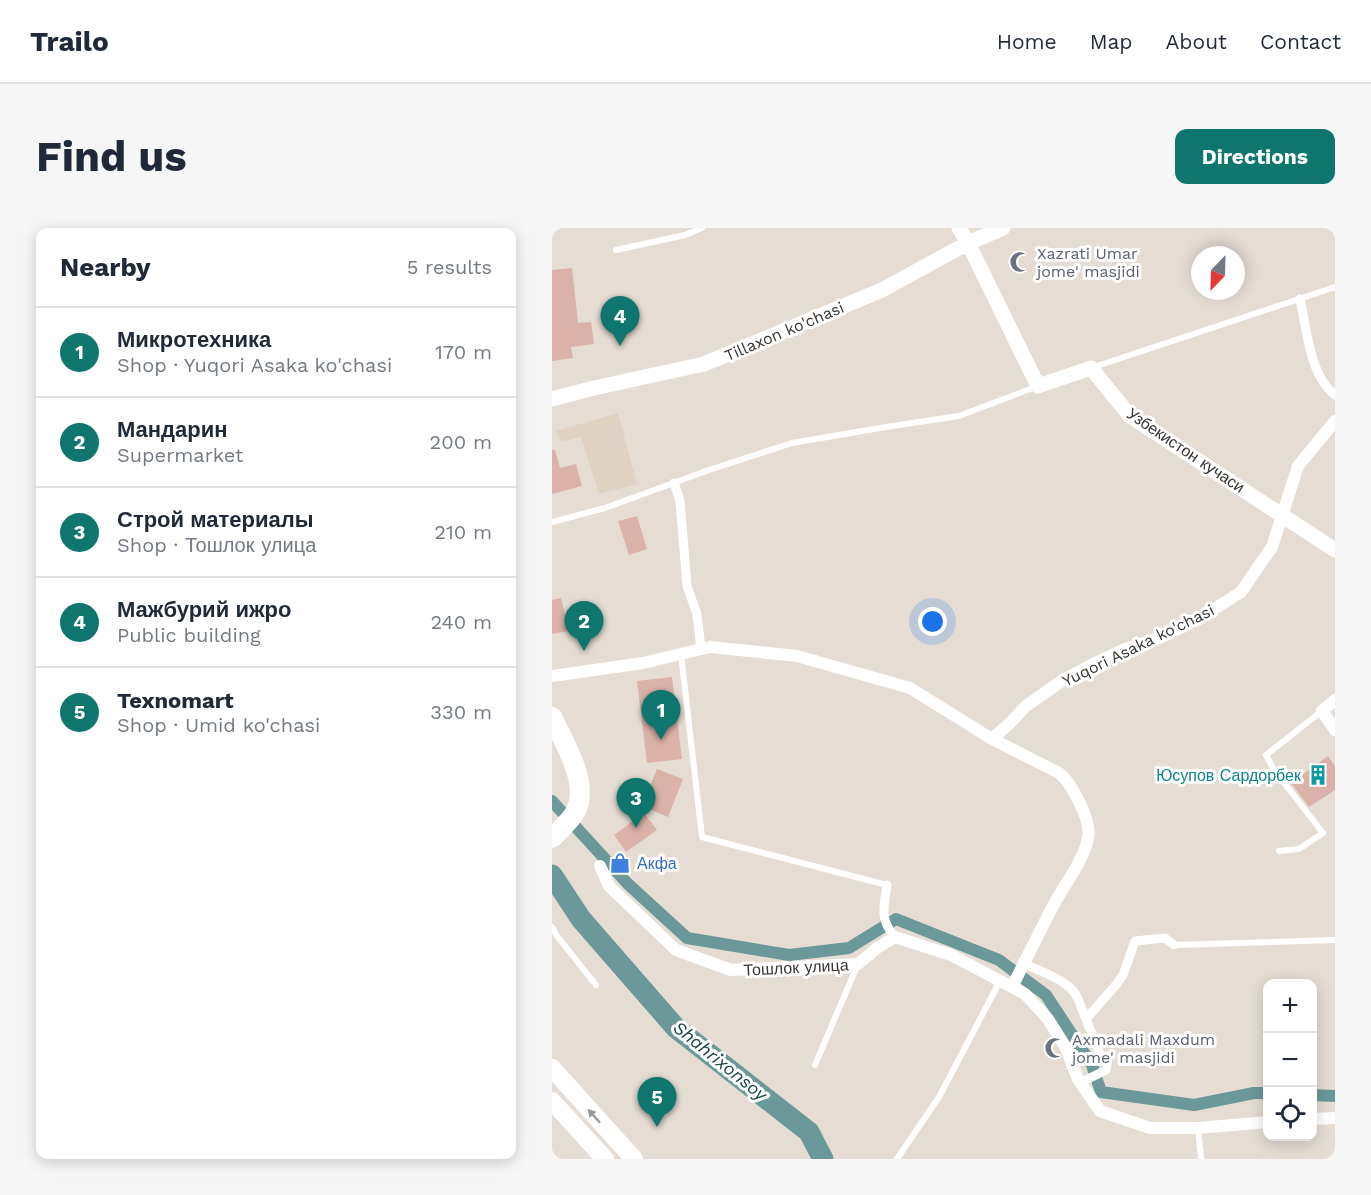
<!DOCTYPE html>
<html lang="en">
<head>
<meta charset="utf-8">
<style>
	body { margin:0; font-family:"Work Sans",sans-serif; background:#f6f6f7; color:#1f2937 }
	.controls { position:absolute; right:18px; bottom:18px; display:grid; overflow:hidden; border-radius:12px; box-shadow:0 3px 15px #0003 }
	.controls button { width:54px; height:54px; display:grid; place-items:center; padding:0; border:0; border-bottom:2px solid #e0e1e3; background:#fff; color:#1f2937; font:30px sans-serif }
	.compass { position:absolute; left:639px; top:18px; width:54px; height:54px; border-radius:50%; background:#fff; box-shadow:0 3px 15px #0003; rotate:203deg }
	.you { position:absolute; left:381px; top:394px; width:21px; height:21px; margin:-15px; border:4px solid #fff; border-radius:50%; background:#1a73e8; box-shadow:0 0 0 9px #1a73e833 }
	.badge { display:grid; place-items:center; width:39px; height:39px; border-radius:50%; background:#0f766e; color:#fff; font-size:20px; font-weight:700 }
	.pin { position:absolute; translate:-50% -50px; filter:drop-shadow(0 2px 3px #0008) }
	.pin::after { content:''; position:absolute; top:32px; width:21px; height:18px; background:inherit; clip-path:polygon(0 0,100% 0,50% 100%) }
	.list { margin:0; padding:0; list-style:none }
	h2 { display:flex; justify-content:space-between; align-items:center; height:78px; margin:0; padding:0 24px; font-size:26px }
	h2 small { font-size:20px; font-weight:400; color:#747a83 }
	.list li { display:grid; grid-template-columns:39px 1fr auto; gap:18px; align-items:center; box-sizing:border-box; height:90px; padding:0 24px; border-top:2px solid #e0e1e3 }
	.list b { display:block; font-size:22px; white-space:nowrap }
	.list p { margin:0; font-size:20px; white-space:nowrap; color:#747a83 }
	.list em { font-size:20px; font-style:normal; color:#747a83 }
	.icon { flex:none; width:33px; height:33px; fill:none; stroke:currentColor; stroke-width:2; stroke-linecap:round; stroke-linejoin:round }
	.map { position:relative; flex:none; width:783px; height:931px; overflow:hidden; border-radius:12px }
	header { display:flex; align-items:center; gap:36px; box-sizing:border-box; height:84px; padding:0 30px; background:#fff; border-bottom:2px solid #e0e1e3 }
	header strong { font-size:28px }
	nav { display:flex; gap:33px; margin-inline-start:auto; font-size:21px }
	.intro { display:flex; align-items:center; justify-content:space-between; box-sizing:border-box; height:144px; padding:0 36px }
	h1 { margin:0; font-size:42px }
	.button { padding:15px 27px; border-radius:12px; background:#0f766e; color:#fff; font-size:21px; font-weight:700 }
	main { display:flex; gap:36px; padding:0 36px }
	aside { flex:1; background:#fff; border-radius:12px; box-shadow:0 3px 15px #0003 }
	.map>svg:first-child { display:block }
	.built { fill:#e0d2c3 }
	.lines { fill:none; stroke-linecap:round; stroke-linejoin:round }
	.canal { stroke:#6b9899; stroke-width:12 }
	.river { stroke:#6b9899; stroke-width:21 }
	.building { fill:#dab2a9 }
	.service { stroke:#fff; stroke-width:6 }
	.pedestrian { stroke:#fff; stroke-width:9 }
	.minor { stroke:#fff; stroke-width:12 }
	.tertiary { stroke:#fff; stroke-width:15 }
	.primary { stroke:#fff; stroke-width:18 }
	.trunk { stroke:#fff; stroke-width:20 }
	.oneway { fill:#9c9a98 }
	.labels { text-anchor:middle; stroke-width:6; stroke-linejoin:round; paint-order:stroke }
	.worship-label { font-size:16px; fill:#5b616d; stroke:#fff; text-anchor:start }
	.street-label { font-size:16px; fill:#383531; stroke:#fff }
	.culture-label { font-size:16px; fill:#0d838f; stroke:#fff; text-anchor:end }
	.shop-label { font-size:16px; fill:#366cbe; stroke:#fff; text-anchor:start }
	.water-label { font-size:18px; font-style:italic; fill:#184445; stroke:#fff }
</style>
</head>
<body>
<header>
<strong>Trailo</strong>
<nav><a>Home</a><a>Map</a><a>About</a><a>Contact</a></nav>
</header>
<div class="intro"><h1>Find us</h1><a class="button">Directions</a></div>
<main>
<aside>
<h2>Nearby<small>5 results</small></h2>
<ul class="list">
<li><span class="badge">1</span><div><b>Микротехника</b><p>Shop · Yuqori Asaka ko'chasi</p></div><em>170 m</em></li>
<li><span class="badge">2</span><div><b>Мандарин</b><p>Supermarket</p></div><em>200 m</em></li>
<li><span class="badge">3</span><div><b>Строй материалы</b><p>Shop · Тошлок улица</p></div><em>210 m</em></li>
<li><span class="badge">4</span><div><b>Мажбурий ижро</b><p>Public building</p></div><em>240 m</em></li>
<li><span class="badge">5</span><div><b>Texnomart</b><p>Shop · Umid ko'chasi</p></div><em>330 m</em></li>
</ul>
</aside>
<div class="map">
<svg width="783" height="931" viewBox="0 0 783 931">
	<rect width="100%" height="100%" fill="#e5ddd4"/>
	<path class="built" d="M66 185 85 256 47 266 29 209 9 214 4 203Z"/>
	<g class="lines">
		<path class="canal" d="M0 573 76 656 135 710 237 727 297 720 344 691 447 732 494 767 540 837 549 864 642 877 702 865H716
			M760 867 783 868"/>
		<path class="river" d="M0 647 29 691 124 800 257 904 271 931"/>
	</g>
	<path class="building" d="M20 40 26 95 39 94 42 116 19 119 21 130 0 133V42Z
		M0 222H3L8 240 24 236 30 258 0 266Z
		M85 288 95 321 77 327 66 293Z
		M9 370 17 403 0 406V372Z
		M120 449 130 531 95 535 85 453Z
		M776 528 783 538V562L757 579 739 555Z
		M105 541 131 551 116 589 90 578Z
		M92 585 105 602 74 624 62 607Z"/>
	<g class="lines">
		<path class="service" d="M64 22 133 7 150 0
			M542 139 783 59
			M0 294 53 280 157 242 240 215 334 199 407 188 486 158
			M129 426 150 609 335 657
			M727 623 747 621 771 605 722 542 714 527 770 483
			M0 699 5 708 44 757
			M622 717 783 712
			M263 837 306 736
			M646 900 649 931
			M345 931 387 869 448 753"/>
		<path class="pedestrian" d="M748 71C755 101 757 147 783 167
			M122 255 128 273 135 358 145 386 149 421
			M335 657C332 679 327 691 343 709
			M472 736C485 741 514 753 522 764 528 772 530 783 534 791L563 758 571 747 583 713 613 710 622 717
			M528 855 554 842 555 836 547 824 534 791"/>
		<path class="minor" d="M0 448 91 435 158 419 245 428 358 460 440 511 458 495 474 478 511 452 541 436 573 421 605 411 648 390 689 364 720 319 746 238 783 193
			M783 472 770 483 783 502
			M440 511 507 545C520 555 540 594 536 610 532 632 513 656 502 676 488 703 474 731 460 759
			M48 638 57 658 124 722 179 742 306 736 325 720 343 709 399 727 473 766 496 791 514 820 526 851 548 883 598 900H646L716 894
			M760 891 783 890"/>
		<path class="tertiary" d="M407 0 416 15 486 158 539 140 578 188 783 322
			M0 171 42 160 152 136 330 62 416 15 451 0"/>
		<path class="primary" d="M0 840 82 931
			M0 873 53 931"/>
		<path class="trunk" d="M0 489C12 514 40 559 22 586 16 595 7 603 0 610"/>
	</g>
	<defs><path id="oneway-solid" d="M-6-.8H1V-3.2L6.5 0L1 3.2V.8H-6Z" transform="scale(1.5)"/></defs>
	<use class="oneway" href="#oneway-solid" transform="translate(42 888) rotate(-132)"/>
	<defs>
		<g id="mosque-bare" transform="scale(1.62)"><path d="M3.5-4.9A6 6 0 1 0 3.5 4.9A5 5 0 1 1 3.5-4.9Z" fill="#6b7280" stroke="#fff" stroke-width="2.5" paint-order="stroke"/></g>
		<g id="building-bare" transform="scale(1.62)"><path d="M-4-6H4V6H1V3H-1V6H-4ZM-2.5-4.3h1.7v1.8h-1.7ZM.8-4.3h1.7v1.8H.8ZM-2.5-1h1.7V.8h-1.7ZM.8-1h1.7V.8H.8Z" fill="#0f9aa8" stroke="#fff" stroke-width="2.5" paint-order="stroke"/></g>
		<g id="shop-bare" transform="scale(1.62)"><path d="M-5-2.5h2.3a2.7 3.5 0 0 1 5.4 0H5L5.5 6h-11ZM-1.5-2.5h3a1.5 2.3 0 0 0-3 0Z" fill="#3f7fe0" stroke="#fff" stroke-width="2.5" paint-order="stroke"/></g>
	</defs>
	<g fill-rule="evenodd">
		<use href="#mosque-bare" x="468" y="34"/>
		<use href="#building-bare" x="766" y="547"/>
		<use href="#shop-bare" x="68" y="635"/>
		<use href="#mosque-bare" x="503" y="820"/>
	</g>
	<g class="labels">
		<g class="worship-label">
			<text x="485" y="31">Xazrati Umar<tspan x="485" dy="18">jome' masjidi</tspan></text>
			<text x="520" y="817">Axmadali Maxdum<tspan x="520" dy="18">jome' masjidi</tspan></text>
		</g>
		<g class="street-label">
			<text transform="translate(232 103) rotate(-23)" y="6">Tillaxon ko'chasi</text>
			<text transform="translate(634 222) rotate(34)" y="6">Узбекистон кучаси</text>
			<text transform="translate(586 417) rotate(-26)" y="6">Yuqori Asaka ko'chasi</text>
			<text transform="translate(244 739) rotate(-3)" y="6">Тошлок улица</text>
		</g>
		<g class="culture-label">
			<text x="749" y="553">Юсупов Сардорбек</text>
		</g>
		<g class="shop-label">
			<text x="85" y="641">Акфа</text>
		</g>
		<g class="water-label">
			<text transform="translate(168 833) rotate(39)" y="6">Shahrixonsoy</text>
		</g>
	</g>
</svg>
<div class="controls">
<button>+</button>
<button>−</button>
<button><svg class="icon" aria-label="locate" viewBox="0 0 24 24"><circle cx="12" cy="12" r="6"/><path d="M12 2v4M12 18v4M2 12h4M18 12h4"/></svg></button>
</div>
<svg class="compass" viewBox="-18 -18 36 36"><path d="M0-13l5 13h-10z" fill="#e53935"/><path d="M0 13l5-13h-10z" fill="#747a83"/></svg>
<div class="you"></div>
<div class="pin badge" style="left:109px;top:512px">1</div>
<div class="pin badge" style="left:32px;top:423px">2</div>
<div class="pin badge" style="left:84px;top:600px">3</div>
<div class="pin badge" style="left:68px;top:118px">4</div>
<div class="pin badge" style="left:105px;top:899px">5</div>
</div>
</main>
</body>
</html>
